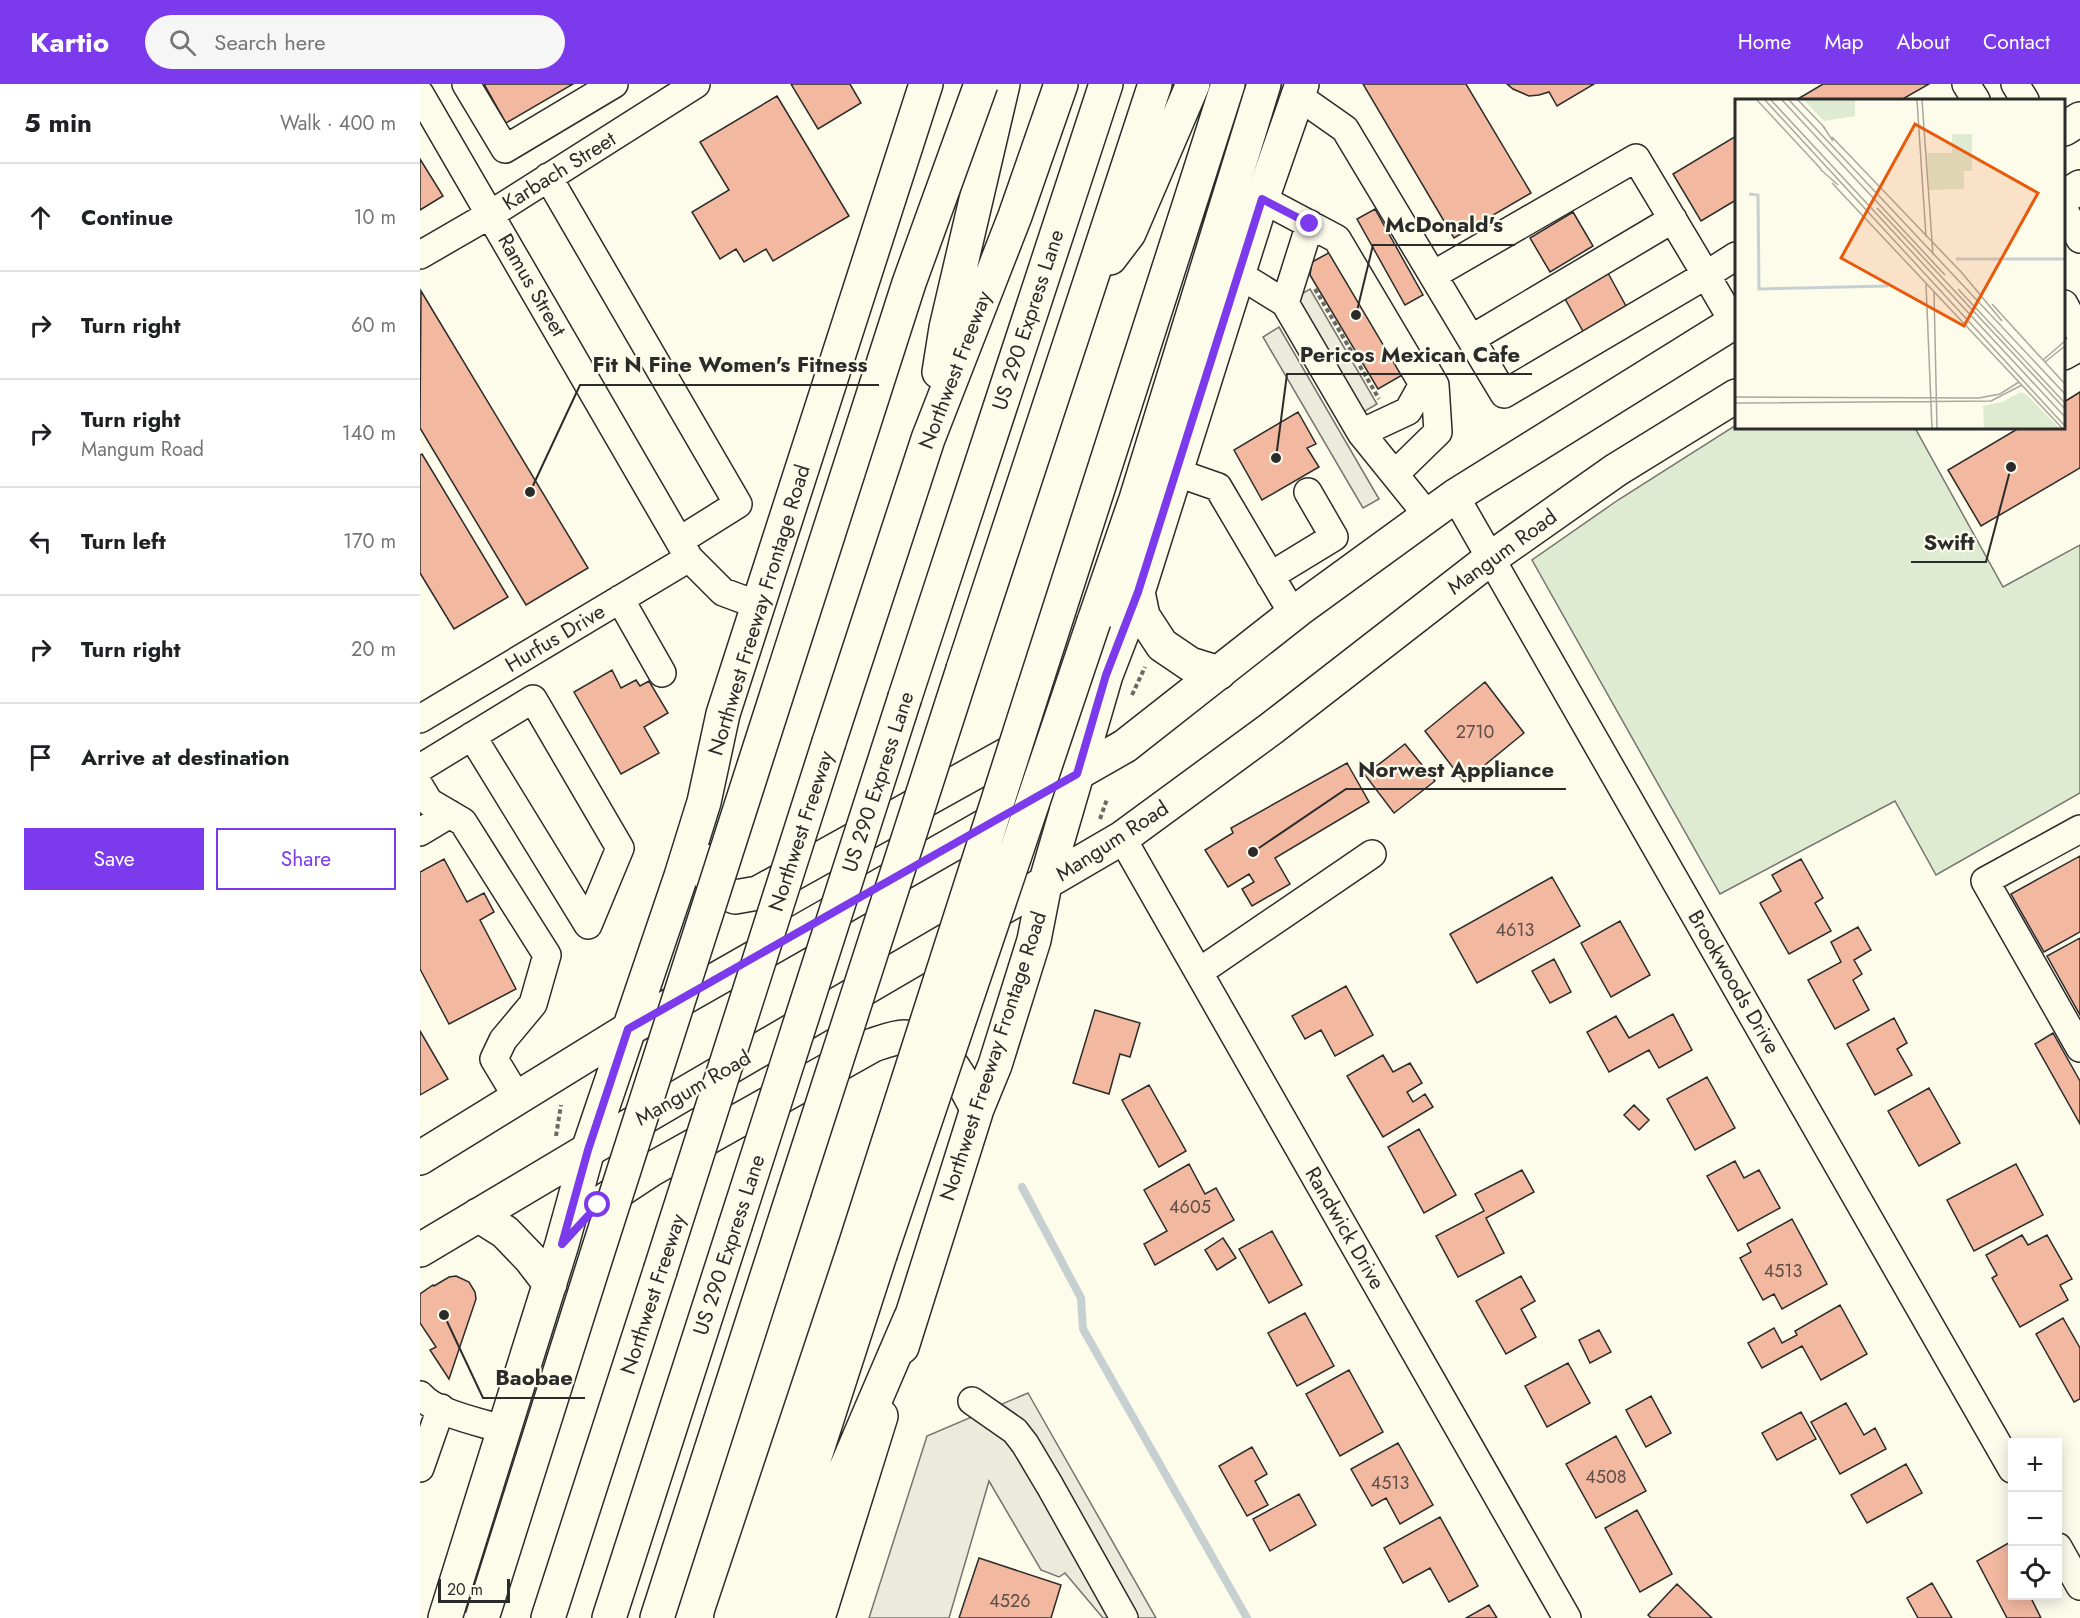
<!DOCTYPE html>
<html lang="en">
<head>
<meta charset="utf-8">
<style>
	body { margin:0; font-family:Jost,sans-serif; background:#f6f6f6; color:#202124 }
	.controls { position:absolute; right:18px; bottom:18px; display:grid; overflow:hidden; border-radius:0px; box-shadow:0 3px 15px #0003 }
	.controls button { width:54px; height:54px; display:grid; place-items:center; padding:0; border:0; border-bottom:2px solid #e0e0e0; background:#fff; color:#202124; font:30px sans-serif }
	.scale { position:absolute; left:18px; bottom:15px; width:72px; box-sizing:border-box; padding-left:6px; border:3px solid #2b2b2b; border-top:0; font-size:16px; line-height:21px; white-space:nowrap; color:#2b2b2b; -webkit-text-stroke:4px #fdfbea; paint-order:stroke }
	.stop { position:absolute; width:18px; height:18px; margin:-14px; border:4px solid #7c3aed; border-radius:50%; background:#fff }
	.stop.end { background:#7c3aed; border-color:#fff; box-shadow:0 2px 6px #0008 }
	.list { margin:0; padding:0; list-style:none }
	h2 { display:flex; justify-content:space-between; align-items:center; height:78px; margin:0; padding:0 24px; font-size:26px }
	h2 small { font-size:20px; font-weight:400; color:#757577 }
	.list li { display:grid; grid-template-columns:39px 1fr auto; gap:18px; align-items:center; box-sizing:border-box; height:108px; padding:0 24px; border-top:2px solid #e0e0e0 }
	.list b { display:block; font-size:22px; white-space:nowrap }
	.list p { margin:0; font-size:20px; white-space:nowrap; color:#757577 }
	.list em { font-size:20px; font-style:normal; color:#757577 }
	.actions { display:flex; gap:12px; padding:18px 24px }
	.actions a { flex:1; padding:14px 0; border:2px solid #7c3aed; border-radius:0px; text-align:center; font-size:21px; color:#7c3aed }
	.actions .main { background:#7c3aed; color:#fff }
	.icon { flex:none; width:33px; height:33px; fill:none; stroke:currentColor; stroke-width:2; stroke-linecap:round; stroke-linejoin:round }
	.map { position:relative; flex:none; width:1660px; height:1534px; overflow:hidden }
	header { display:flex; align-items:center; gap:36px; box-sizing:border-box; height:84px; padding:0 30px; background:#7c3aed; color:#fff }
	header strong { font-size:28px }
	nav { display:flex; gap:33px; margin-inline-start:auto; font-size:21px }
	.search { width:420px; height:54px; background:#f6f6f6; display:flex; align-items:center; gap:15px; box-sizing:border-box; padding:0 21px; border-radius:33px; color:#757577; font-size:22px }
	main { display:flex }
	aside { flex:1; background:#fff }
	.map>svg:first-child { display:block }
	.green { fill:#deebd1; stroke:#74746e; stroke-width:1.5 }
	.parking { fill:#eceadb; stroke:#74746e; stroke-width:1.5 }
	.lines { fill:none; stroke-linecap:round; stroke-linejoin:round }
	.stream { stroke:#c7d0d0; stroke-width:8 }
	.building { fill:#f2b8a0; stroke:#2b2b2b; stroke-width:1.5 }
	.minor-casing { stroke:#2b2b2b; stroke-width:30 }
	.major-casing { stroke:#2b2b2b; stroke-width:36 }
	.highway-casing { stroke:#2b2b2b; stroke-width:36 }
	.path { stroke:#6a6964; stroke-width:4; stroke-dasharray:4.5 3; stroke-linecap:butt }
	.minor { stroke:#fdfbea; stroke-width:27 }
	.major { stroke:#fdfbea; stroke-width:33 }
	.highway { stroke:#fdfbea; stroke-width:33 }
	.highway-bridge-casing { stroke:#2b2b2b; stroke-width:36; stroke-linecap:butt }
	.highway-bridge { stroke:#fdfbea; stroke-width:33 }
	.route { stroke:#7c3aed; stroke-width:8 }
	.labels { text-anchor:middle; stroke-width:4.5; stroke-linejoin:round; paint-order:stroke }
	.number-label { font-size:18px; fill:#5d4e48 }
	.street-label { font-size:21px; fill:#2b2b2b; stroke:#fdfbea }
	.inset-river { fill:none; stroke:#c7d0d0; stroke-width:3 }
	.inset-road { fill:none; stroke:#a9a89e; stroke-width:1.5 }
	.view { fill:#e8590c; fill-opacity:0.15; stroke:#e8590c; stroke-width:3 }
	.inset-edge { fill:none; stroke:#2b2b2b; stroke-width:3 }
	.leader { fill:none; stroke:#2b2b2b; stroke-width:2 }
	.callout-dot { fill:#2b2b2b; stroke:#fdfbea; stroke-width:2 }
	.callout-label { font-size:22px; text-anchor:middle; font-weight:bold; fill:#2b2b2b; stroke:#fdfbea; stroke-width:4.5; stroke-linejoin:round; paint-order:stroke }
</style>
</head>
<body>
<header>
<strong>Kartio</strong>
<div class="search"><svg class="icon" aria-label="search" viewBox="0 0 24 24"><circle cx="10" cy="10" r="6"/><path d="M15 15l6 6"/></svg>Search here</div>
<nav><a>Home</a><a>Map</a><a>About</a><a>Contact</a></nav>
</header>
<main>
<aside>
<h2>5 min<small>Walk · 400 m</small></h2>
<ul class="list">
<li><svg class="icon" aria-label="ahead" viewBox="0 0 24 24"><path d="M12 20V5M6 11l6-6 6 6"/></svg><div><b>Continue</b></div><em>10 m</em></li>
<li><svg class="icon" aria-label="right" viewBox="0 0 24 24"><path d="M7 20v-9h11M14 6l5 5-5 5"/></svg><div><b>Turn right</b></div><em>60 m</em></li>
<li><svg class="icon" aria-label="right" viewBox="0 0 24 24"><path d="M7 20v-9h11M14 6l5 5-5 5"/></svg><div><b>Turn right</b><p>Mangum Road</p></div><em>140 m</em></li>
<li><svg class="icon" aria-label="left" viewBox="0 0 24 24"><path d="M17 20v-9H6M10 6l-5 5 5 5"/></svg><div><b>Turn left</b></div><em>170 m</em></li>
<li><svg class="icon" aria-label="right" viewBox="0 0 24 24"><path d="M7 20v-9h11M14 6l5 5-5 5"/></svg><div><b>Turn right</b></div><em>20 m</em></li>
<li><svg class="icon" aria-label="arrive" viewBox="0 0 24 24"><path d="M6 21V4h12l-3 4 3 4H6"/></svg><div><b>Arrive at destination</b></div></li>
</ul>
<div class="actions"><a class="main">Save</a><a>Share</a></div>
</aside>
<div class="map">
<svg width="1660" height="1534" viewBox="0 0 1660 1534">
	<rect width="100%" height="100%" fill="#fdfbea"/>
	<path class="green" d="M1316 341V344H1495L1583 503 1660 461V709L1516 791 1475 717 1300 810 1112 476 1198 416Z"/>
	<path class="parking" d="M890 205 957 320 940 330 873 215Z
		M859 243 959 415 943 424 843 253Z
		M608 1309 736 1534H683L645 1489 639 1493 621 1486 569 1397 529 1534H449L507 1352Z"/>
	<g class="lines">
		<path class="stream" d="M602 1103 661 1214 663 1245 827 1534"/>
	</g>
	<path class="building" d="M64 0H153L86 39Z
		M371 0H430L441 19 398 45Z
		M943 0H1046L1111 109 1034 154Z
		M1087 0H1174L1137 22 1129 8 1119 11 1109 12 1093 5Z
		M1403 0H1509L1481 16H1376Z
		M357 12 429 132 353 177 346 165 324 178 316 165 300 175 272 128 309 106 280 58Z
		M1316 52V116L1281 137 1253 90Z
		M0 75 23 112 0 126Z
		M955 125 1003 211 985 221 937 135Z
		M1153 128 1173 162 1130 188 1110 154Z
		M914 166 991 286 958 305 890 191 892 178Z
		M1188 189 1207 224 1164 249 1144 213Z
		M1 207 168 484 106 521 0 344Z
		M1660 308V384L1561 442 1528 386 1599 344H1644V318Z
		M878 328 896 360 887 364 899 383 842 416 814 366Z
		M2 370 88 513 34 545 0 489V371Z
		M192 586 201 604 216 596 220 602 229 597 248 629 224 643 239 669 201 690 154 608Z
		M1065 598 1104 649 1044 698 1005 647Z
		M985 660 1015 697 974 729 945 691Z
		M927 679 949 718 855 774 870 800 832 822 822 805 834 798 829 790 808 803 785 766 813 749 811 744Z
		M1660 772V848L1624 868 1591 810Z
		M24 775 47 818 64 809 74 828 60 836 96 905 29 940 0 885V788Z
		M1381 775 1403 814 1395 819 1411 847 1369 870 1340 819 1361 807 1352 791Z
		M1132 793 1160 842 1057 899 1030 850Z
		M1200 837 1230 891 1191 913 1161 859Z
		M1438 843 1451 866 1434 876 1442 890 1433 896 1449 926 1415 945 1388 896 1421 878 1411 858Z
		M1660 854V931L1627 872Z
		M1134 875 1151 908 1130 919 1112 887Z
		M926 902 953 951 915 972 901 946 885 955 872 932Z
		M675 926 720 939 710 973 700 970 689 1010 653 999Z
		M1253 930 1272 966 1239 984 1229 966 1189 988 1167 948 1196 932 1209 954Z
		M1474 934 1487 959 1477 965 1492 991 1455 1011 1427 960Z
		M0 947 28 995 0 1011Z
		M1633 949 1660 997V1040L1615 960Z
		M963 971 973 988 990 979 1002 999 987 1008 993 1018 1005 1010 1013 1023 963 1053 927 992Z
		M1287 993 1315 1044 1275 1066 1247 1015Z
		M729 1001 766 1067 739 1083 702 1016Z
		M1509 1004 1540 1059 1499 1082 1468 1027Z
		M1214 1021 1229 1036 1219 1046 1204 1031Z
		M999 1045 1036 1111 1004 1129 968 1063Z
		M1315 1077 1324 1094 1339 1086 1360 1124 1318 1147 1287 1092Z
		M769 1080 785 1110 796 1104 814 1136 735 1181 724 1160 747 1147 724 1106Z
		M1596 1080 1623 1131 1554 1167 1527 1116Z
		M1102 1086 1114 1108 1066 1134 1084 1169 1038 1193 1016 1152 1064 1127 1055 1110Z
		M1372 1135 1407 1200 1362 1225 1354 1210 1343 1216 1320 1174 1331 1168 1327 1160Z
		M852 1147 882 1201 849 1219 819 1165Z
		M1602 1151 1608 1161 1627 1151 1652 1195 1640 1201 1648 1216 1600 1243 1572 1194 1577 1191 1566 1171Z
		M803 1154 816 1174 797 1186 785 1166Z
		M36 1192 49 1198 55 1208 56 1215 29 1295 10 1266 16 1263 0 1239V1210L13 1201 14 1202 29 1193Z
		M1101 1192 1115 1217 1101 1225 1116 1253 1086 1270 1056 1217Z
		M1420 1221 1447 1270 1401 1296 1382 1262 1342 1284 1328 1259 1354 1244 1362 1259 1377 1251 1375 1247Z
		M885 1229 914 1282 877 1302 848 1249Z
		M1643 1234 1660 1264V1315L1654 1318 1616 1250Z
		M1179 1246 1191 1268 1170 1279 1159 1256Z
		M1148 1279 1170 1319 1127 1343 1105 1302Z
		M929 1286 963 1348 920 1372 886 1310Z
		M1231 1312 1251 1349 1226 1363 1206 1326Z
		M1426 1319 1444 1351 1455 1344 1466 1365 1420 1390 1391 1338Z
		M1381 1328 1396 1355 1357 1376 1342 1349Z
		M1196 1352 1226 1407 1176 1434 1146 1380Z
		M978 1359 1013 1421 980 1440 966 1414 952 1422 931 1385Z
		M832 1363 847 1390 835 1397 848 1421 827 1432 799 1382Z
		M1486 1380 1502 1409 1447 1439 1431 1411Z
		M879 1410 896 1441 850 1467 833 1435Z
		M1217 1426 1252 1490 1220 1508 1185 1444Z
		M1020 1433 1058 1502 1029 1518 1010 1484 983 1499 964 1464Z
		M1592 1457V1512H1610L1621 1534H1587L1557 1477Z
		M559 1474 641 1501 631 1534H539Z
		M1512 1499 1532 1534H1498L1487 1514Z
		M1257 1500 1292 1534H1231L1228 1531Z
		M1069 1521 1077 1534H1046Z"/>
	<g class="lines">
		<g class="minor-casing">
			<path id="minor" d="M46 0 85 65 194 0
				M1546 0 1556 16
				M1595 0 1605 16
				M0 10 269 474 303 508 338 521
				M878 12 925 45 1084 310 1286 191 1314 239
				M128 93 318 420 259 457
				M842 115 917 155 1003 300 988 327 941 349
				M1644 126 1660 155
				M0 171 71 130 276 0
				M818 190 865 219 941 349 1008 432
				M1013 191 1216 74 1286 191 1316 172
				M865 219 890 140
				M1644 220 1660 250
				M1051 255 1253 135
				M1644 272 1660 263
				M755 388 798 403 873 530
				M975 390 1018 348 1015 301 1004 282
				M1035 412 1592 1385
				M850 492 914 453 888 408
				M200 515 242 589
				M0 635 269 474
				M0 684 113 615 200 764 168 841 52 652
				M0 703 9 718 43 738 127 871 113 920 83 956 74 975 97 1013
				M1660 745 1565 797 1660 964
				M0 748 30 730
				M702 754 1147 1534
				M779 888 952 770
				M0 1311C16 1330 61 1338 85 1346
				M552 1317 595 1347 605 1360 630 1402 704 1534
				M0 1384 21 1324
				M1638 1463 1660 1502"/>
		</g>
		<g class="major-casing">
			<path id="major" d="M1644 45 1660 35
				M1644 113 1660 103
				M718 508 723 532 742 561 770 580 799 589
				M286 777 288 789 296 805 315 813 338 809 613 656 652 621
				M0 1074 209 945 705 662 878 526 1035 412 1316 237
				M182 1118 232 1085 453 961C462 958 475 953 484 953 524 954 541 995 557 1025
				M58 1131 85 1148 110 1174 130 1200
				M0 1166 168 1066 702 754 852 644 1071 474 1196 386 1316 312
				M482 1263 557 1025 575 981 614 856 625 800 686 591 718 508 842 115 882 0
				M25 1534 142 1160 168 1066 261 792 284 718 303 630 506 0
				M398 1534 461 1332"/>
		</g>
		<g class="highway-casing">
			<path id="highway" d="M690 174 709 149 773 0
				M519 288 526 244 583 0
				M674 537 716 415 844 0
				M543 585 735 0
				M614 604 808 0
				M485 613 686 0
				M409 658 508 355 595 132 641 0
				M128 1534 240 1187
				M189 1534 315 1142
				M237 1534 374 1108
				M311 1534 434 1165
				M341 1534 358 1487 460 1171
				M369 1534 417 1405 490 1235"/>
		</g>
		<path class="path" d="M895 205 933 270 936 268
			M925 274 933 270 959 315
			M712 611 725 583
			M680 735 687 715
			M136 1052 141 1021"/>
		<use href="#minor" class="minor"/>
		<use href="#major" class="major"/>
		<use href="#highway" class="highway"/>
		<g class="highway-bridge-casing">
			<path id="highway-bridge" d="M374 1108 543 585
				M315 1142 485 613
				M434 1165 614 604
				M460 1171 674 537
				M240 1187 409 658
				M62 1534 178 1167 489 199 561 0"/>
		</g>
		<use href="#highway-bridge" class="highway-bridge"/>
	</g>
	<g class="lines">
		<path class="route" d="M178 1121 142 1160 168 1066 208 945 657 690 686 591 718 508 842 115 890 140"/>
	</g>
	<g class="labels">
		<g class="number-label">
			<text x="1055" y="654">2710</text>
			<text x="1095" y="852">4613</text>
			<text x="770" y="1129">4605</text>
			<text x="1363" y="1193">4513</text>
			<text x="1186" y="1399">4508</text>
			<text x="970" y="1405">4513</text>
			<text x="590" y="1523">4526</text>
		</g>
		<g class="street-label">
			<text transform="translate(139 87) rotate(-32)" y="7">Karbach Street</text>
			<text transform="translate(112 201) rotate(60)" y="7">Ramus Street</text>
			<text transform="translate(608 236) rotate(-72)" y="7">US 290 Express Lane</text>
			<text transform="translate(535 286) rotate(-69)" y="7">Northwest Freeway</text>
			<text transform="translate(1082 468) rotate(-36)" y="7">Mangum Road</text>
			<text transform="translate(339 526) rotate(-73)" y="7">Northwest Freeway Frontage Road</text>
			<text transform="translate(135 554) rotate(-31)" y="7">Hurfus Drive</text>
			<text transform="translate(458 698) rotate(-72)" y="7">US 290 Express Lane</text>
			<text transform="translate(381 747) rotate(-72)" y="7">Northwest Freeway</text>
			<text transform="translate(692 757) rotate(-33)" y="7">Mangum Road</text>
			<text transform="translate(1314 898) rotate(60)" y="7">Brookwoods Drive</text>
			<text transform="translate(573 972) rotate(-72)" y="7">Northwest Freeway Frontage Road</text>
			<text transform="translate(273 1004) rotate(-30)" y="7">Mangum Road</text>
			<text transform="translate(925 1144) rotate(60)" y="7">Randwick Drive</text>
			<text transform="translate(309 1161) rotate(-72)" y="7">US 290 Express Lane</text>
			<text transform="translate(233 1210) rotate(-72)" y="7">Northwest Freeway</text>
		</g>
	</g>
	<g transform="translate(1315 15)">
		<rect width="330" height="330" fill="#fdfbea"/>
		<path d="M69 1H120V17L89 22ZM217 35H237V72H229V90L194 91 192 54H217ZM286 293 292 296 324 329H249L248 307 267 303Z" fill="#deebd1"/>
		<path class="inset-river" d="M14 95 23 96 24 190 153 187M221 160H330"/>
		<path class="inset-road" d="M22 1 86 70M30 1 330 327M36 1 330 318M47 1 210 176M54 1 330 295M63 1 90 29M182 1 191 138M187 1 198 156M88 27 98 42M97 38 228 175M85 70 103 86M97 84 327 329M142 109 330 310M227 174 267 222M191 185 197 329M223 190 330 304M199 192 202 329M257 205 330 285M308 261 330 242M310 263 330 247M0 298 244 299 265 295 284 283M0 304 256 302 287 286"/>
		<path class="view" d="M180 25 303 94 229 227 106 159Z"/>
		<rect width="330" height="330" class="inset-edge"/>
	</g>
	<path class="leader" d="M936 231L953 161H1095M856 374L867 290H1112M110 408L160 301H459M1591 383L1566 478H1491M833 768L926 705H1146M24 1231L63 1314H165"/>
	<g class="callout-dot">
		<circle cx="936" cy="231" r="6"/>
		<circle cx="856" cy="374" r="6"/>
		<circle cx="110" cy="408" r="6"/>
		<circle cx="1591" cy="383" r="6"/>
		<circle cx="833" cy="768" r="6"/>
		<circle cx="24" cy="1231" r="6"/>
	</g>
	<g class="callout-label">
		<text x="1024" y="148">McDonald's</text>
		<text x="990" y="278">Pericos Mexican Cafe</text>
		<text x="310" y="288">Fit N Fine Women's Fitness</text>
		<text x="1529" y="466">Swift</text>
		<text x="1036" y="693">Norwest Appliance</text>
		<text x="114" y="1301">Baobae</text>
	</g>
</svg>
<div class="controls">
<button>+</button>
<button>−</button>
<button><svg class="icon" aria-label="locate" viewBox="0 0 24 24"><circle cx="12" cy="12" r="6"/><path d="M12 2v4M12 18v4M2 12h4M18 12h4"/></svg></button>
</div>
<div class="scale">20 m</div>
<div class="stop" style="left:178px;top:1121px"></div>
<div class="stop end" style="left:890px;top:140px"></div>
</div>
</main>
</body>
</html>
